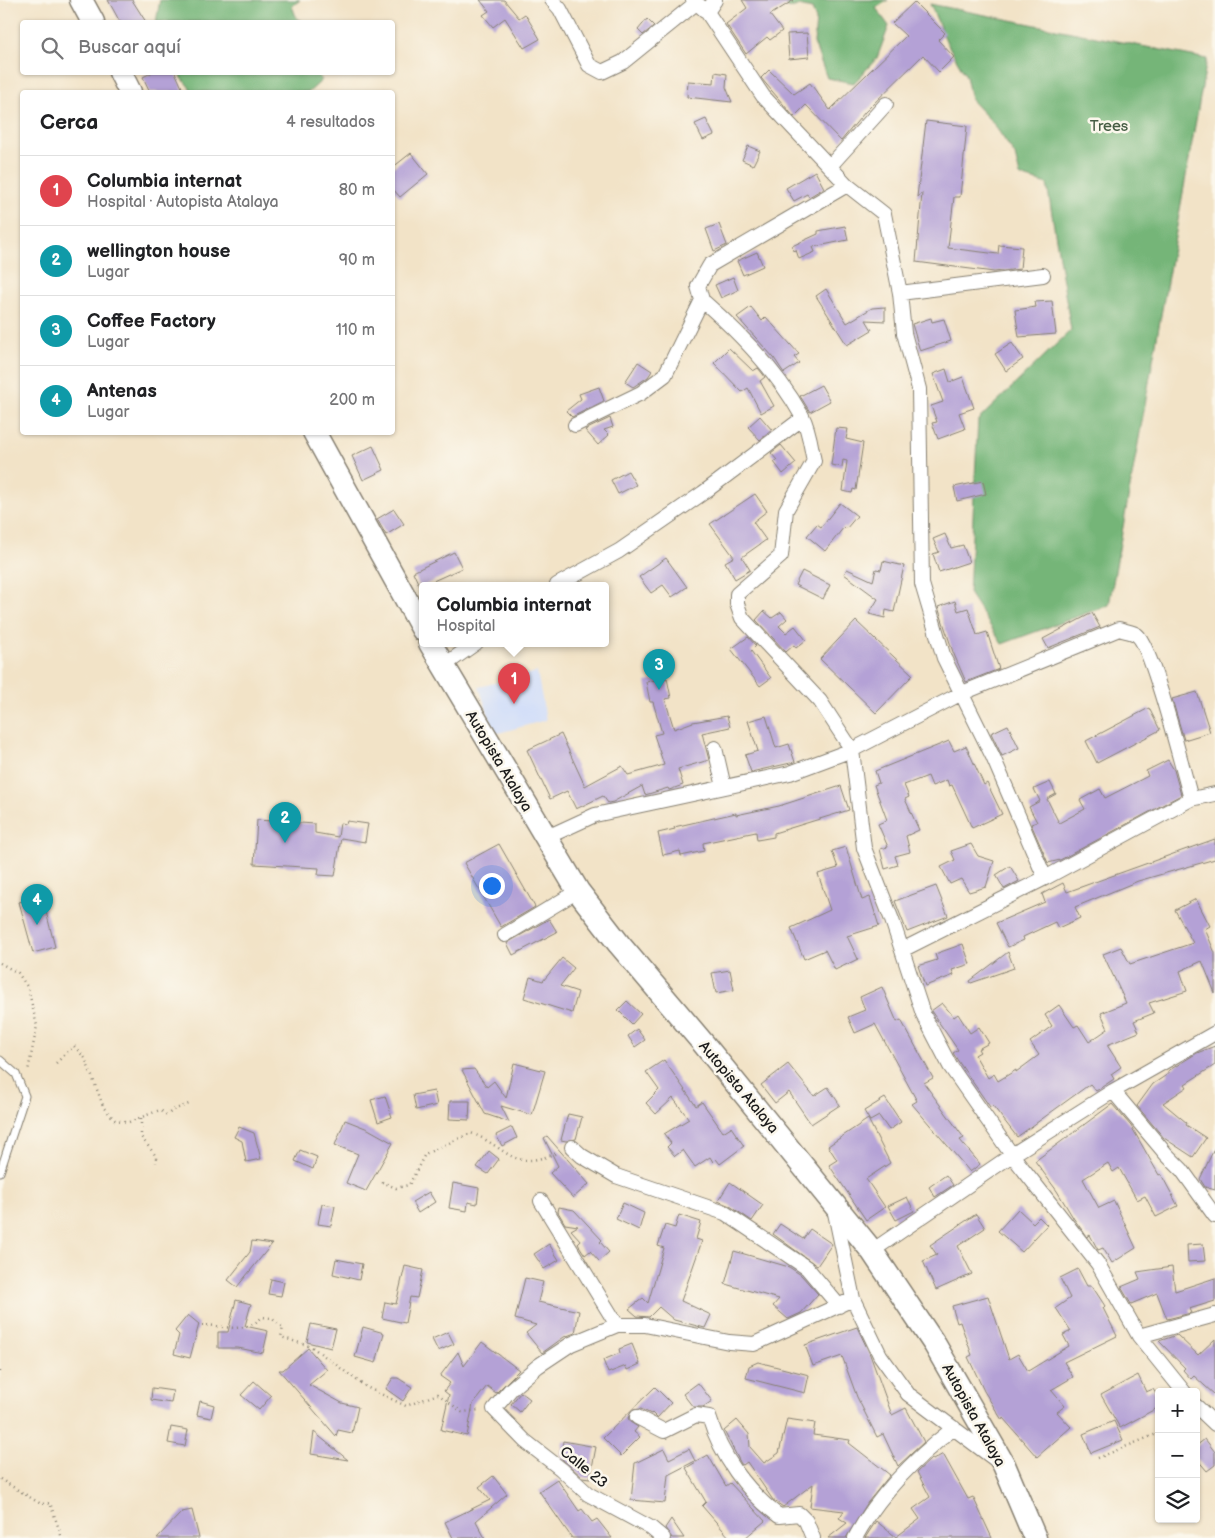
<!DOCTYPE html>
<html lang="es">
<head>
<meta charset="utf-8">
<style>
	body { margin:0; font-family:"Balsamiq Sans",sans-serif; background:#f2f2f2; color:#202124 }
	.controls { position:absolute; right:15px; bottom:15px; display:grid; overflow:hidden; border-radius:5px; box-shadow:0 1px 4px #0004 }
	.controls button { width:45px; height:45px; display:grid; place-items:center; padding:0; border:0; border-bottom:1px solid #e0e0e0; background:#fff; color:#202124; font:25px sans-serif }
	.you { position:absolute; left:491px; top:885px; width:18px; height:18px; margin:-12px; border:4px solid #fff; border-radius:50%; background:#1a73e8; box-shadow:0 0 0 8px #1a73e833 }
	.badge { display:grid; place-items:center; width:32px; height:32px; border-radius:50%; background:#b45309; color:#fff; font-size:16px; font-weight:700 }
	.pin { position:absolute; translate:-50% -41px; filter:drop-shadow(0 1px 2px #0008) }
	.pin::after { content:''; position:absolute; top:26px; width:18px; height:15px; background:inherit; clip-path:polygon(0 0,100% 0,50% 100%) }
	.popup { position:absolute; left:419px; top:582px; width:190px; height:65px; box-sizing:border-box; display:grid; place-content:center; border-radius:5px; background:#fff; filter:drop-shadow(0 1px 4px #0005); font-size:16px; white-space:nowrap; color:#757577 }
	.popup b { font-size:19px; color:#202124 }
	.popup::after { content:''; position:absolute; left:50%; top:100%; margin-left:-10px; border:10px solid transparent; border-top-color:#fff }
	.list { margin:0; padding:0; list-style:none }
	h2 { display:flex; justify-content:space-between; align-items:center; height:65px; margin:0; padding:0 20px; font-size:21px }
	h2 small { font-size:16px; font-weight:400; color:#757577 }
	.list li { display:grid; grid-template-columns:32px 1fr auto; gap:15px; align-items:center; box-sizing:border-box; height:70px; padding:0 20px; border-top:1px solid #e0e0e0 }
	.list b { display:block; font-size:19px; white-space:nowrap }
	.list p { margin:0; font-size:16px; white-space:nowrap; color:#757577 }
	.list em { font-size:16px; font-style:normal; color:#757577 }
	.icon { flex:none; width:28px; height:28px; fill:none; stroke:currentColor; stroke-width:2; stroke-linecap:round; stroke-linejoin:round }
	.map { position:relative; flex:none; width:1215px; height:1538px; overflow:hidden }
	.search { position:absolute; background:#fff; box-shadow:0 1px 4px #0004; left:20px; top:20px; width:375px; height:55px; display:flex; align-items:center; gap:12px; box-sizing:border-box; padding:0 18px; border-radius:5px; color:#757577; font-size:19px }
	.panel { position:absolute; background:#fff; box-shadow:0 1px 4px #0004; left:20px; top:90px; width:375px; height:345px; border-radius:5px }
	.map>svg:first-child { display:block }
	.built { fill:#cddbfa }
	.forest { fill:#74b578; stroke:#48684a }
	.building { fill:#b4a1d6 }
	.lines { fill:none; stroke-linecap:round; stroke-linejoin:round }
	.service-casing { stroke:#878072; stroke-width:9 }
	.minor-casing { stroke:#878072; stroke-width:16 }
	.primary-casing { stroke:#878072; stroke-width:25 }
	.path { stroke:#878072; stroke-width:2.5; stroke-dasharray:1 4; stroke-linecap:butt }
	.service { stroke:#fff; stroke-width:7 }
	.minor { stroke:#fff; stroke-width:14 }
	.primary { stroke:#fff; stroke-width:22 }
	.labels { text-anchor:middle; stroke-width:5; stroke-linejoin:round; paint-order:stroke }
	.park-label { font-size:15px; fill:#455c43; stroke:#fbf7ec }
	.street-label { font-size:15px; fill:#1c1c1c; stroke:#fbf7ec }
</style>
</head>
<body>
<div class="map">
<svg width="1215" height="1538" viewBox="0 0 1215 1538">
	<rect width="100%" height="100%" fill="#fbf7ec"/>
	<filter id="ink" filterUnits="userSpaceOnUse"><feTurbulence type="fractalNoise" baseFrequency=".02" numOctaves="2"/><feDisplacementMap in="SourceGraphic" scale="10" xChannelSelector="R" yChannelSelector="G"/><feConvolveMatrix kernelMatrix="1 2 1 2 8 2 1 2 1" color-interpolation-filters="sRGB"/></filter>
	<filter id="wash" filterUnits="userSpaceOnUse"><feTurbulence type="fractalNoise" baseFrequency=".0096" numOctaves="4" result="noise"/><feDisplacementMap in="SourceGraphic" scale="20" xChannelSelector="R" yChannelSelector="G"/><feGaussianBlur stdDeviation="1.12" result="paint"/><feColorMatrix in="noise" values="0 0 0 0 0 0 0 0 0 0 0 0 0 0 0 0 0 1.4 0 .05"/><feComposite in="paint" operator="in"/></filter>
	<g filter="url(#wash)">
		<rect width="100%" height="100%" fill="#f2e3c7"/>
		<path class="built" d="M537 672 546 720 495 734 479 687Z"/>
		<path class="forest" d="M160 0H300L292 6 297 19 305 22H156Z
			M784 0H888L876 8 889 26 877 58 854 83 827 78 814 43 816 19 812 9 799 6 789 8 784 3Z
			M930 4 1207 59 1109 605 1002 644 969 593 978 420 1071 330 1047 184 1020 176 1015 155 993 123 971 100 966 76 947 43Z
			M178 73H316L322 80 309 92H193Z"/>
		<g id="blocks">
			<path class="building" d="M108 0H132L146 22H120Z
				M480 0H504L519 18 525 14 540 39 524 48 505 18 493 27 483 15 489 11Z
				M742 0H794L770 15 782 31 770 40 767 37 746 54 726 24 747 8Z
				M914 2 945 33 938 40 954 57 939 72 923 55 865 112 841 141 806 105 794 117 761 78 769 70 794 94 810 83 830 110 906 36 892 23Z
				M647 19 654 26 643 35 638 30Z
				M807 33 809 57 789 59 787 34Z
				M153 72H175L184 92H150L143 77Z
				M715 72 727 74 726 87 732 102 687 97 688 81 714 83Z
				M706 119 714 135 703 140 695 124Z
				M926 121 967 126 960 197H954L948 248 998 254 999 245 1022 247 1020 269 994 272 916 262 922 193 917 197Z
				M748 146 760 151 753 165 742 160Z
				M411 153 428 174 400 197 392 188V168Z
				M815 171 824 188 809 197 807 194 794 201 786 188Z
				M719 224 727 245 714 251 706 229Z
				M845 226 848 240 813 247 815 252 799 259 796 250 793 251 792 246 818 234V231Z
				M757 252 763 266 743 275 737 261Z
				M733 277 738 290 721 298 715 285Z
				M826 289 847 323 872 308 885 307V321L866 320 872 330 847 345 816 296Z
				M1052 301 1056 334 1019 337 1015 310 1036 307 1035 302Z
				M751 307 762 321 766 317 799 354 794 357 799 363 784 373 774 358 737 317Z
				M931 318 932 322 944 319 951 341 920 351 912 324Z
				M1012 343 1023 359 1006 371 995 354Z
				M729 348 753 371 758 368 763 374 765 377 760 381 774 406 761 413 748 388 742 392 714 363Z
				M638 362 652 371 648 377 633 387 625 382Z
				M946 369 950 382 963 377 974 408 959 413 965 429 938 439 932 423 937 422 931 406 943 402 933 374Z
				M821 385 830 401 810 412 800 396Z
				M599 387 604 401 572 417 566 411 581 399 579 394Z
				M760 416 772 430 760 440 748 427Z
				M610 418 613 427 604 430 609 435 598 445 585 430Z
				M836 428 848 429 846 439 863 443 856 490 853 489 852 493 843 491 847 461 843 460 842 467 831 465Z
				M781 445 796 463 783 474 774 462 777 460 771 453Z
				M373 446 384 470 363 480 352 456Z
				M628 471 636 485 618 494 611 480Z
				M983 481 986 494 957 501 954 487Z
				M755 494 767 511 753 522 766 540 742 557 750 570 735 579 725 562 734 557 710 524Z
				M840 503 857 516 846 529 844 527 825 551 807 536 817 524 821 527Z
				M394 509 404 524 386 535 377 519Z
				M945 534 951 548 963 545 969 562 939 572 933 554 939 552 933 539Z
				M454 552 462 568 420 587 413 572Z
				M666 558 687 587 672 597 663 585 651 593 639 577Z
				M883 561 904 566 894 612 886 610 885 618 869 614 878 599 844 574 847 569 873 581 876 569 881 570Z
				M802 571 830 585 823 599 795 585Z
				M955 601 958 611 968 608 977 635 987 632 999 669 966 682 953 652 938 607Z
				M764 611 772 618 781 612 787 619 779 626 786 633 795 626 806 640 796 648 794 645 786 652 756 620Z
				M1092 613 1100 627 1048 648 1043 639Z
				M856 621 913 675 876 713 820 659Z
				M748 637 756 646 751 651 771 678 760 686 731 649Z
				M667 678 671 698 665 699 674 729 693 722 727 716 730 727 702 733 709 760 678 769 683 785 669 790 668 788 645 795 642 786 613 802 608 803 603 796 576 809 567 791 550 799 527 750 561 734 585 786 622 766 628 775 664 765 654 735 662 733 653 702H650L646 682Z
				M1197 692 1210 732 1184 740 1172 699Z
				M1149 708 1160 730 1097 763 1086 741Z
				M766 716 776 748 789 744 795 762 751 772 745 755 758 751 748 721Z
				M1008 725 1019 748 1002 756 991 733Z
				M949 741 954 751 966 746 984 785 987 783 1002 814 972 828 952 785 949 786 947 780 932 786 928 776 904 785 909 797 905 799 919 830 906 836 910 852 895 856 898 865 885 869 880 849 888 847 878 824 887 820 874 785 879 783 875 771Z
				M1168 760 1174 770 1181 795 1060 860 1048 863 1031 824 1037 822 1029 807 1040 801 1034 789 1050 782 1056 794 1047 799 1059 823 1085 809 1080 800 1100 789 1105 798 1148 776 1146 771Z
				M841 786 849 810 774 833V837L757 840 756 832 703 843 704 851 681 856 680 851 663 855 658 833 675 829 674 827 736 813V815L779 806Z
				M257 820 315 824V833L338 837 340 823 346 824 347 821 368 824 367 829 365 842 341 838 335 876 318 875 319 868 254 864Z
				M1215 839V859L1138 881 1075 907 1080 918 1058 928 1055 922 1023 937 1024 940 1008 947 996 923 1045 902 1042 894 1063 883 1067 892Z
				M499 844 535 907 501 927 464 863Z
				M971 844 978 856 994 861 986 887 969 892 961 879 950 884 941 867 955 860 951 851Z
				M846 847 862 900 870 897 879 926 847 936 858 959 835 970 825 950 804 959 791 928 830 910 818 874 838 868 832 851Z
				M1010 866 1019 881 1004 889 996 875Z
				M936 886 948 916 907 932 895 901Z
				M42 896 55 947 33 953 19 902Z
				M1196 899 1210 926 1205 929 1215 953V993L1202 961 1180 971 1187 991 1149 1003 1154 1013 1134 1021 1139 1032 1107 1045 1121 1067 1111 1074 1114 1079 1096 1091 1090 1084 1017 1137 993 1106 990 1107 958 1061 953 1053 958 1050 931 1011 942 1003 954 1017 958 1014 970 1033 979 1027 989 1043 978 1049 980 1052 975 1055 988 1078 994 1074 998 1081 1016 1070V1072L1039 1055 1030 1042 1052 1026 1045 1015 1059 1005 1074 1027 1078 1025 1089 1042 1108 1029 1101 1013 1126 1003 1103 954 1121 947 1130 964 1193 943 1175 910Z
				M549 919 557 932 513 955 507 943Z
				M963 944 970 964 952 970 954 975 925 986 918 966 937 960 935 954Z
				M1008 952 1014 968 971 983 970 981Z
				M562 958 574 968 560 986 578 992 572 1013 524 998 530 977 543 981Z
				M730 970 734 990 716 993 712 973Z
				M882 987 897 1022 901 1020 933 1078 924 1083 964 1138 960 1140 980 1164 970 1172 912 1104 917 1101 875 1024 855 1033 848 1017 865 1010 860 997Z
				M627 1001 641 1014 632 1024 618 1010Z
				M637 1029 645 1040 635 1047 628 1036Z
				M1215 1046V1065L1185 1084 1187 1087 1163 1103 1187 1123 1186 1125 1206 1138 1193 1157 1164 1138 1137 1106 1153 1084 1168 1074V1071L1197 1053Z
				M664 1060 696 1106 702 1102 723 1132 731 1127 744 1146 720 1164 716 1159 713 1162 710 1157 695 1167 683 1150 675 1156 667 1147 671 1143 664 1134 689 1119 673 1098 656 1114 646 1103 659 1090 646 1072Z
				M514 1063 545 1071 532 1115 501 1106 509 1122 485 1114 462 1070 474 1069 487 1087 494 1081 506 1098Z
				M788 1064 814 1096 828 1087 840 1105 811 1124 789 1092 775 1103 761 1085Z
				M434 1091 437 1105 416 1110 413 1095Z
				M385 1096 392 1117 378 1122 371 1100Z
				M885 1098 901 1122 889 1130 879 1116 870 1121 864 1111Z
				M450 1101H470L469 1120 449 1119Z
				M1112 1104 1131 1126 1159 1175 1161 1174 1178 1206 1156 1217 1145 1196 1137 1200 1119 1168 1113 1172 1108 1163 1083 1179 1099 1208 1114 1201 1136 1248 1112 1263 1103 1248 1098 1250 1090 1235 1087 1237 1074 1219 1057 1191 1035 1161Z
				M568 1114 582 1117 576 1139 566 1141 561 1140Z
				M868 1119 890 1163 866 1179 885 1207 866 1220 829 1165 837 1160 828 1146Z
				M345 1120 368 1129 393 1143 366 1191 346 1183 358 1154 335 1145Z
				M239 1127 254 1133 261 1159 246 1162 242 1141 234 1137Z
				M512 1127 517 1138 502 1146 496 1135Z
				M547 1136 589 1184 573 1198 550 1173 558 1166 544 1138Z
				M1215 1147V1190L1205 1187 1200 1179Z
				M300 1150 317 1157 313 1169 295 1161Z
				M489 1151 499 1159 488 1174 477 1167Z
				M946 1175 953 1185 935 1197 929 1187Z
				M730 1182 763 1205 752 1221 730 1206 718 1201Z
				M453 1183 479 1188 477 1204 468 1202 467 1211 449 1208Z
				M429 1192 435 1202 418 1213 412 1202Z
				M907 1197 914 1211 896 1220 888 1206Z
				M623 1203 644 1213 639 1230 616 1219Z
				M322 1204 335 1206 331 1226 318 1224Z
				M559 1207 574 1210 602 1240 600 1242 609 1252 599 1261 590 1251 585 1255 578 1244 581 1241 571 1230 578 1226 565 1224 558 1212Z
				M1018 1209 1033 1223 1039 1217 1047 1225 1022 1252 998 1231Z
				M976 1214 985 1228 958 1246 972 1274 936 1290 923 1261 937 1255 930 1245Z
				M679 1215 701 1222 696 1239 702 1241 681 1301 711 1315 705 1328 674 1320 659 1307 649 1317 637 1316 629 1309 643 1298 648 1303 664 1248 658 1246 665 1225 675 1228Z
				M780 1224 803 1239 810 1229 832 1244 817 1266 773 1234Z
				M252 1241 272 1244 237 1287 228 1280 250 1252Z
				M549 1244 559 1260 544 1269 534 1254Z
				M1203 1244 1205 1261 1188 1262 1187 1245Z
				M734 1251 789 1267 801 1275 818 1294 801 1313 788 1319 773 1306 779 1299 725 1284Z
				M336 1259 362 1264 359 1280 333 1274Z
				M405 1266 423 1270 417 1298 410 1297 405 1323 382 1318 385 1302 396 1304Z
				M1172 1267 1175 1291 1215 1278V1301L1189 1309 1191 1313 1167 1319 1157 1293 1131 1304 1121 1287 1140 1279 1137 1272Z
				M1078 1269 1087 1286H1092L1105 1306 1103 1308 1117 1336 1064 1362 1073 1377 1051 1390 1065 1406 1057 1412 1071 1427 1037 1457 1003 1418 1002 1420 984 1391 968 1357 972 1355 960 1322 957 1323 952 1306 988 1296 1009 1359 1018 1354 1028 1371 1069 1346 1063 1335 1071 1331 1056 1308 1070 1298 1060 1278Z
				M525 1278 543 1282 538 1302 579 1311 575 1333 564 1337 542 1353 526 1333 536 1325 515 1319Z
				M271 1279 284 1282 281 1296 268 1294Z
				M236 1300 251 1304 245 1326 268 1331 263 1353 238 1348H218V1332H228Z
				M188 1315 199 1324 190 1358 174 1354 179 1335 175 1331Z
				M311 1324 336 1329 331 1348 307 1342Z
				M363 1327 384 1333 376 1363 355 1357Z
				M857 1327 869 1352 892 1415 906 1408 924 1442 898 1466 883 1434 877 1437 857 1397 842 1356 813 1366 805 1345Z
				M448 1332 454 1344 438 1351 432 1339Z
				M1177 1335 1198 1355 1215 1339V1395L1194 1376 1191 1379 1183 1370 1185 1368 1159 1341Z
				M482 1342 519 1370 496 1393 487 1386 473 1404 467 1436 441 1430 449 1395 444 1391 450 1383 440 1376 458 1352 464 1366Z
				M632 1344 640 1364 627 1370 626 1366 608 1373 603 1360 620 1353 619 1349Z
				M308 1348 327 1370 309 1385 342 1403 358 1407 352 1433 338 1430 336 1436 279 1370H283Z
				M758 1362 809 1375 805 1393 746 1378 749 1366Z
				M1138 1375 1146 1392 1153 1389 1159 1399V1407L1120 1428 1101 1395Z
				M393 1378H398L412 1387 403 1401 386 1389Z
				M254 1381 271 1396 259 1410 241 1395Z
				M698 1383 712 1401 703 1407H693L683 1394Z
				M655 1387 671 1403 657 1418 652 1413 651 1414 641 1409 632 1410 628 1418 630 1422 638 1427 634 1432 640 1437 621 1456 603 1438Z
				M152 1388 173 1391 171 1403 151 1400Z
				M521 1392 530 1399 520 1412 511 1404Z
				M200 1401 214 1405 211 1418 197 1415Z
				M787 1419 815 1423 813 1435 850 1440 849 1443 890 1475 868 1502 846 1538H828L847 1523 839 1518 844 1511 810 1507 813 1484 783 1507 773 1500 747 1462 743 1465 741 1464 724 1431 737 1420 749 1434 750 1447 764 1463 779 1453Z
				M1114 1421 1123 1440 1091 1453 1083 1434Z
				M171 1427 188 1430 185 1446 168 1443Z
				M314 1432 348 1460 311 1454Z
				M1205 1439 1215 1452V1465L1207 1471 1196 1458V1446Z
				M563 1441 596 1447 590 1478 582 1477 563 1460 561 1455Z
				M664 1449 669 1459 689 1449 695 1461 668 1475 665 1503 631 1500 635 1463Z
				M943 1454 968 1499 973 1497 992 1538H865L876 1521 896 1537 920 1519 913 1509 930 1497 917 1472 932 1458 933 1460Z
				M708 1455 726 1486 730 1483 765 1521 745 1538H730L702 1506 706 1502 686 1468Z
				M493 1476 507 1494 476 1521 485 1538H453L445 1522 490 1500 479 1487Z
				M557 1479 579 1511 582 1509 592 1522 597 1519 612 1538H572L539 1491Z
				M192 1510 199 1538H157L182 1512Z
				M671 1519 684 1538H672L665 1528Z"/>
		</g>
	</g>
	<g filter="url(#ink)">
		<use href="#blocks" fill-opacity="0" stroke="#878072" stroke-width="1"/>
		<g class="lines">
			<g class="service-casing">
				<path id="service" d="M0 1060 16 1074 25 1096 0 1172"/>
			</g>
			<g class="minor-casing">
				<path id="minor" d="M552 0 560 9 589 65 602 72 623 62 696 3
					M693 0 707 12 763 96 847 185 884 214 900 293 904 333 919 389 922 584 944 658 993 757 1045 878
					M707 12 715 0
					M830 166 886 104
					M900 293 1043 275
					M702 300C740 333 777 371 802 416 809 429 811 447 814 461L786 510 781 556 737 594V604L742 618 820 701 852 750 864 848 892 920 923 1014 950 1066 1012 1155 1098 1264 1139 1336 1184 1392
					M575 425 641 393 665 375 702 300 698 286 710 265 847 185
					M557 585 619 551 703 493 803 418
					M443 666 476 643
					M715 748 724 787
					M545 838 595 815 790 773 852 750 960 694 1119 629C1124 631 1133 632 1137 635 1152 646 1184 774 1191 799
					M505 935 578 891
					M902 950 1045 878 1191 799 1215 794
					M1113 1091 1166 1154 1182 1170 1215 1216
					M572 1147 582 1156 616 1176 725 1213 807 1268 839 1306
					M541 1201 617 1325
					M834 1208 853 1299 880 1355 908 1394 996 1460
					M872 1251 1012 1155 1113 1091 1215 1033
					M1139 1336 1215 1315
					M1196 1406 1215 1424
					M637 1417 664 1431 696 1415 709 1417C721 1456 746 1491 779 1516L799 1514 806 1521 813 1538
					M663 1538 651 1528 588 1494 561 1469 525 1441 494 1409 511 1389 538 1366 571 1344 617 1325H645L729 1342 754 1344 853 1299
					M855 1538C879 1494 914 1459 954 1428"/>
			</g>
			<g class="primary-casing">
				<path id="primary" d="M81 0 93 22
					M120 72 130 92
					M314 432 423 630
					M430 643 578 891 619 944 703 1043 872 1251 935 1345 1004 1465 1035 1538"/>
			</g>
			<path class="path" d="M0 963 18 973 28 988 37 1026 28 1071
				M56 1063 74 1046 85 1058 104 1108 115 1120 129 1122 160 1110 167 1115 173 1110 189 1104
				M141 1118V1137L156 1156V1163
				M382 1182 396 1188 409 1185 425 1154 471 1133C510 1148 510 1173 559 1152
				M202 1325C223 1325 245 1335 262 1317L271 1318 283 1327 281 1337 312 1347 366 1387 406 1406 438 1394 462 1412 480 1410
				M0 1371V1374
				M1098 1458 1159 1433
				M0 1479 41 1504 50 1503 62 1538"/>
			<use href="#service" class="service"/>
			<use href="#minor" class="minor"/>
			<use href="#primary" class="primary"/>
		</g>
	</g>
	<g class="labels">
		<g class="park-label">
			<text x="1109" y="131">Trees</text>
		</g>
		<g class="street-label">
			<text transform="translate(499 761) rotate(59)" y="5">Autopista Atalaya</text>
			<text transform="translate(739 1087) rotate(50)" y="5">Autopista Atalaya</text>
			<text transform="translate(974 1415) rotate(61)" y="5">Autopista Atalaya</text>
			<text transform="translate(584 1467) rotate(39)" y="5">Calle 23</text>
		</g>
	</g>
</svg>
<div class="controls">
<button>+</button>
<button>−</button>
<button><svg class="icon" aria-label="layers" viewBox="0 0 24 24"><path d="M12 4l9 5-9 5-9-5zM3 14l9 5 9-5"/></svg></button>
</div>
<div class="you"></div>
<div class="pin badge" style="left:514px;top:704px;background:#e0444e">1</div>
<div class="popup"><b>Columbia internat</b>Hospital</div>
<div class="pin badge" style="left:285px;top:843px;background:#0f9aa8">2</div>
<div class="pin badge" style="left:659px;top:690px;background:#0f9aa8">3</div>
<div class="pin badge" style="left:37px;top:925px;background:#0f9aa8">4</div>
<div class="search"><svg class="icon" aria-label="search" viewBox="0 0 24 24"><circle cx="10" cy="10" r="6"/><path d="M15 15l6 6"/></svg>Buscar aquí</div>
<section class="panel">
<h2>Cerca<small>4 resultados</small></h2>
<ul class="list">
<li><span class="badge" style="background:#e0444e">1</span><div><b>Columbia internat</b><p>Hospital · Autopista Atalaya</p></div><em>80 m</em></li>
<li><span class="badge" style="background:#0f9aa8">2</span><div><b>wellington house</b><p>Lugar</p></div><em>90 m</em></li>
<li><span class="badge" style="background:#0f9aa8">3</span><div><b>Coffee Factory</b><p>Lugar</p></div><em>110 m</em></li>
<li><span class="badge" style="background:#0f9aa8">4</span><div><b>Antenas</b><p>Lugar</p></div><em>200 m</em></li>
</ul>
</section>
</div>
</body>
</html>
